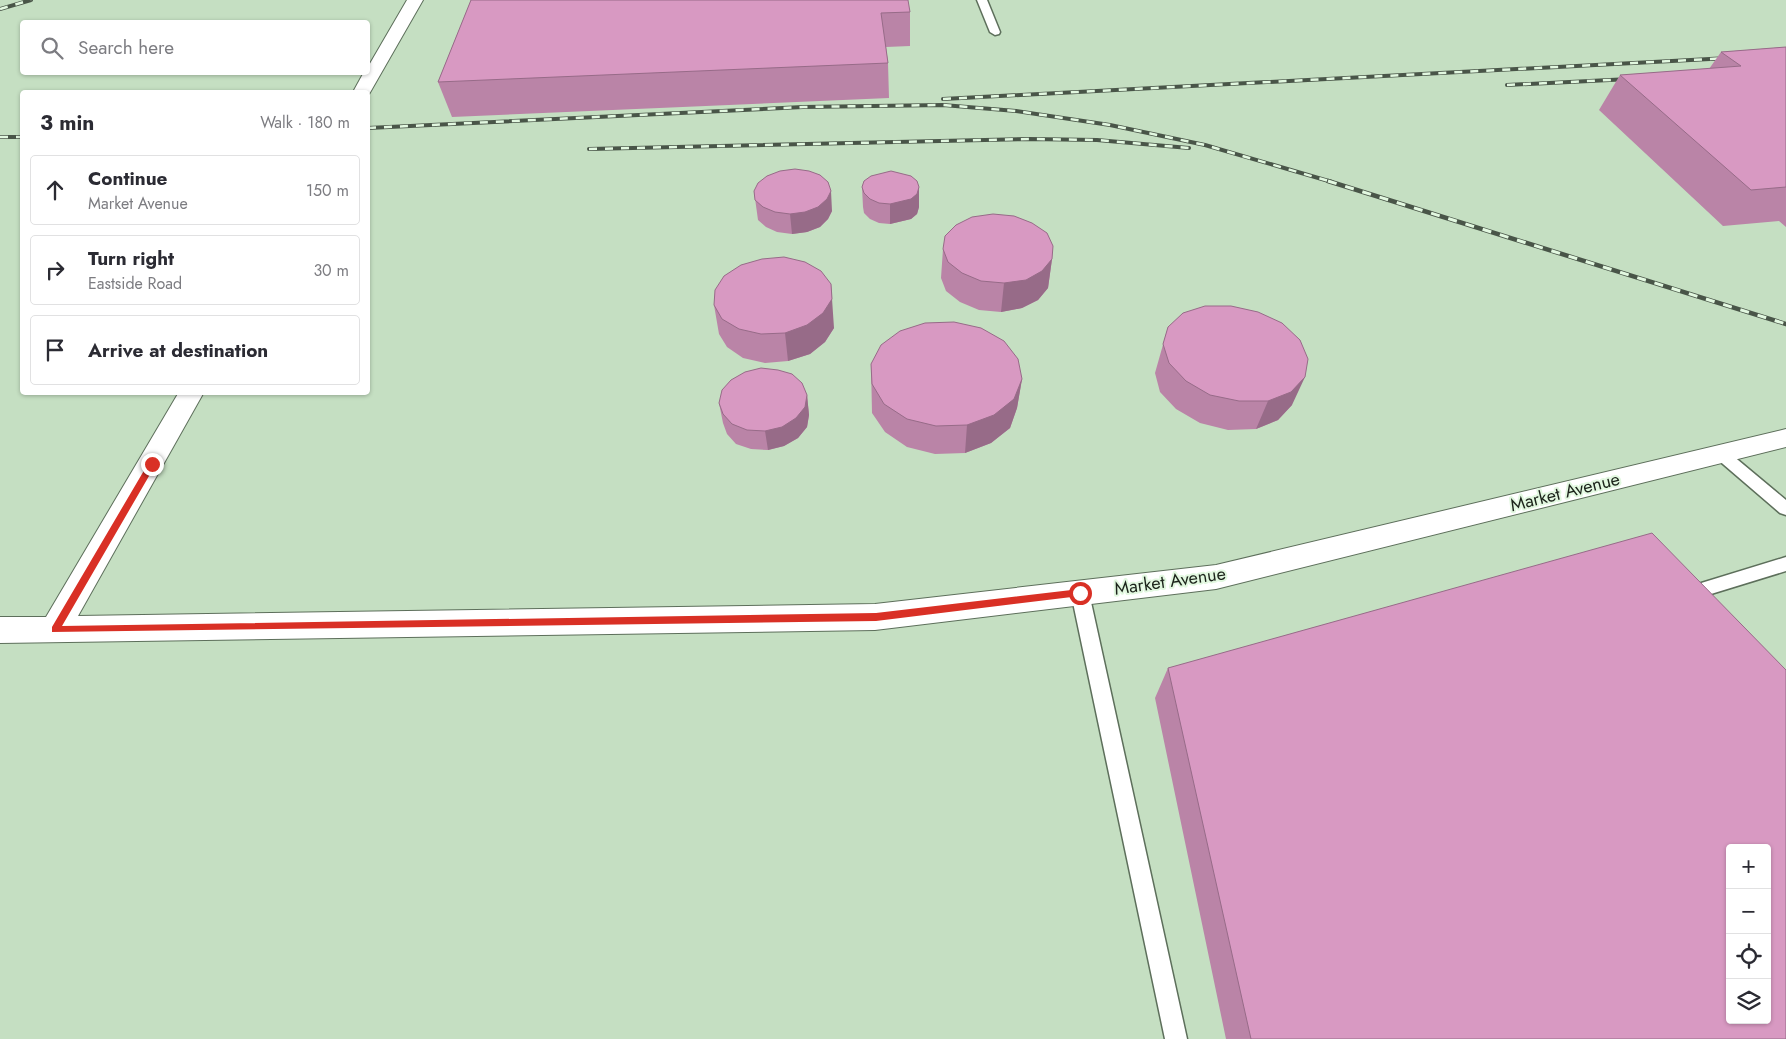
<!DOCTYPE html>
<html lang="en">
<head>
<meta charset="utf-8">
<style>
	body { margin:0; font-family:Jost,sans-serif; background:#f2f2f3; color:#2b2b33 }
	.controls { position:absolute; right:15px; bottom:15px; display:grid; overflow:hidden; border-radius:5px; box-shadow:0 1px 4px #0004 }
	.controls button { width:45px; height:45px; display:grid; place-items:center; padding:0; border:0; border-bottom:1px solid #e1e1e2; background:#fff; color:#2b2b33; font:25px sans-serif }
	.stop { position:absolute; width:15px; height:15px; margin:-11px; border:4px solid #d93025; border-radius:50%; background:#fff }
	.stop.end { background:#d93025; border-color:#fff; box-shadow:0 1px 5px #0008 }
	.list { margin:0; padding:0; list-style:none }
	h2 { display:flex; justify-content:space-between; align-items:center; height:65px; margin:0; padding:0 20px; font-size:21px }
	h2 small { font-size:16px; font-weight:400; color:#7c7c81 }
	.list li { display:grid; grid-template-columns:32px 1fr auto; gap:15px; align-items:center; box-sizing:border-box; height:70px; margin:0 10px 10px; padding:0 10px; border:1px solid #e1e1e2; border-radius:5px }
	.list b { display:block; font-size:19px; white-space:nowrap }
	.list p { margin:0; font-size:16px; white-space:nowrap; color:#7c7c81 }
	.list em { font-size:16px; font-style:normal; color:#7c7c81 }
	.icon { flex:none; width:28px; height:28px; fill:none; stroke:currentColor; stroke-width:2; stroke-linecap:round; stroke-linejoin:round }
	.map { position:relative; flex:none; width:1786px; height:1039px; overflow:hidden }
	.search { position:absolute; background:#fff; box-shadow:0 1px 4px #0004; left:20px; top:20px; width:350px; height:55px; display:flex; align-items:center; gap:12px; box-sizing:border-box; padding:0 18px; border-radius:5px; color:#7c7c81; font-size:19px }
	.panel { position:absolute; background:#fff; box-shadow:0 1px 4px #0004; left:20px; top:90px; width:350px; height:305px; border-radius:5px }
	.map>svg:first-child { display:block }
	.built { fill:#c5dfc2; fill-rule:evenodd }
	.lines { fill:none; stroke-linecap:round; stroke-linejoin:round }
	.service-casing { stroke:#5d6f5b; stroke-width:3 }
	.minor-casing { stroke:#5d6f5b; stroke-width:2 }
	.service { fill:#fff; fill-rule:evenodd }
	.minor { fill:#fff; fill-rule:evenodd }
	.rail-far1-casing { stroke:#495548; stroke-width:4 }
	.rail-casing { stroke:#495548; stroke-width:4.5 }
	.rail-far1 { stroke:#e2f8e0; stroke-width:2.5; stroke-dasharray:8; stroke-linecap:butt }
	.rail { stroke:#e2f8e0; stroke-width:3; stroke-dasharray:9; stroke-linecap:butt }
	.wall { fill:#ba84a7 }
	.shaded-wall { fill:#976b88 }
	.building { fill:#d899c2; stroke:#976b88; fill-rule:evenodd }
	.route { fill:#d93025 }
	.labels { text-anchor:middle; stroke-width:4; stroke-linejoin:round; paint-order:stroke }
	.street-label { font-size:18px; fill:#1b231a; stroke:#e2f8e0 }
</style>
</head>
<body>
<div class="map">
<svg width="1786" height="1039" viewBox="0 0 1786 1039">
	<rect width="100%" height="100%" fill="#d5ead2"/>
	<path class="built" d="M0 0H1786V1039H0ZM22 22H368V72H22ZM22 92H368V392H22ZM1730 848H1767V1020H1730Z"/>
	<g class="lines">
		<g class="service-casing">
			<path id="service" d="M977 0H987L1000 32 999 34 995 35 990 32Z
				M1721 448 1726 450 1786 500V515L1780 513 1716 458 1713 454 1716 450Z
				M1786 557V571L1685 602 1679 600 1676 595 1679 590 1685 588Z
				M1080 586 1086 588 1089 593 1187 1039H1165L1071 593 1074 588Z"/>
		</g>
		<g class="minor-casing">
			<path id="minor" d="M407 0H423L368 96V92H353L364 72H368V67Z
				M179 392H204L78 616 875 604 1216 565 1786 429V447L1216 589 875 630 0 643V617H46Z"/>
		</g>
		<use href="#service" class="service"/>
		<use href="#minor" class="minor"/>
		<g class="rail-far1-casing">
			<path id="rail-far1" d="M0 9 31 0
				M1507 85 1630 79
				M943 99 1729 58
				M368 128 803 107 943 105 1016 111 1110 125 1205 145 1332 182
				M0 137H22
				M589 149 1029 139 1097 140 1189 148"/>
		</g>
		<g class="rail-casing">
			<path id="rail" d="M1328 181 1786 324"/>
		</g>
		<use href="#rail-far1" class="rail-far1"/>
		<use href="#rail" class="rail"/>
	</g>
	<path class="wall" d="M471 0 910 12V46L886 47 888 63 889 98 452 117 438 82Z
		M1786 47V227L1779 221 1723 226 1599 110 1620 75 1709 69 1721 52Z
		M862 187 919 207 917 214 911 219 890 224 879 223 870 219 864 213 863 207Z
		M754 191 832 211 828 219 820 227 807 232 792 234 777 232 766 227 758 220Z
		M943 249 1052 259 1048 288 1038 300 1022 308 1001 312 979 310 960 302 946 291 941 278Z
		M714 305 834 328 825 342 810 354 788 361 765 363 743 358 727 347 719 334Z
		M1168 327 1292 405 1278 420 1256 429 1228 430 1200 423 1176 409 1160 392 1155 373Z
		M871 364 1022 379 1017 408 1010 428 991 443 965 453 935 454 907 447 885 432 872 413Z
		M807 395 809 415 807 427 798 438 784 446 768 450 751 449 736 444 727 434 723 423 719 403Z
		M1168 668 1786 1039H1226L1155 698Z"/>
	<path class="shaded-wall" d="M919 187V207L917 214 911 219 890 224V204Z
		M831 191 832 211 828 219 820 227 807 232 792 234 790 214Z
		M1052 259 1048 288 1038 300 1022 308 1001 312 1004 283Z
		M831 284 834 328 825 342 810 354 788 361 785 333Z
		M1305 377 1292 405 1278 420 1256 429 1268 401Z
		M1022 379 1017 408 1010 428 991 443 965 453 967 425Z
		M807 395 809 415 807 427 798 438 784 446 768 450 765 431Z"/>
	<path class="building" d="M471 0H908L910 12 881 13 888 63 438 82Z
		M1786 47V187L1751 190 1620 75 1741 66 1721 52Z
		M795 169 809 171 820 175 828 182 831 191 827 199 818 207 805 212 790 214 775 212 763 207 755 200 754 191 758 183 767 176 780 171Z
		M891 171 911 176 917 181 919 187 917 194 911 199 890 204 879 203 870 199 864 193 862 187 864 181 871 176Z
		M993 214 1014 216 1032 223 1047 233 1053 246 1052 259 1042 271 1026 280 1004 283 981 281 962 273 948 262 943 249 945 236 956 225 972 217Z
		M784 257 805 262 821 271 831 284 832 299 823 313 807 325 785 333 761 334 739 329 722 319 714 305 715 290 724 276 741 265 762 259Z
		M1205 306H1231L1258 312 1282 323 1300 340 1308 359 1305 377 1291 392 1268 401H1239L1210 395 1186 381 1169 363 1163 344 1168 327 1183 313Z
		M954 322 981 328 1004 341 1018 359 1022 379 1014 399 994 415 967 425 936 426 907 419 884 404 872 384 871 364 881 345 900 331 925 323Z
		M761 368 778 370 792 374 802 383 807 395 805 407 796 418 782 427 765 431 747 430 732 424 723 414 719 403 722 390 731 380 745 372Z
		M1652 533 1786 670V1039H1251L1168 668ZM1730 848H1767V1020H1730Z"/>
	<path class="route" d="M152 461 156 464 62 626 876 613 1080 589 1084 593 1080 596 876 621 52 632V627L149 462Z"/>
	<g class="labels">
		<g class="street-label">
			<text transform="translate(1565 492) rotate(-14)" y="6">Market Avenue</text>
			<text transform="translate(1170 581) rotate(-8)" y="6">Market Avenue</text>
		</g>
	</g>
</svg>
<div class="controls">
<button>+</button>
<button>−</button>
<button><svg class="icon" aria-label="locate" viewBox="0 0 24 24"><circle cx="12" cy="12" r="6"/><path d="M12 2v4M12 18v4M2 12h4M18 12h4"/></svg></button>
<button><svg class="icon" aria-label="layers" viewBox="0 0 24 24"><path d="M12 4l9 5-9 5-9-5zM3 14l9 5 9-5"/></svg></button>
</div>
<div class="stop" style="left:1080px;top:593px"></div>
<div class="stop end" style="left:152px;top:464px"></div>
<div class="search"><svg class="icon" aria-label="search" viewBox="0 0 24 24"><circle cx="10" cy="10" r="6"/><path d="M15 15l6 6"/></svg>Search here</div>
<section class="panel">
<h2>3 min<small>Walk · 180 m</small></h2>
<ul class="list">
<li><svg class="icon" aria-label="ahead" viewBox="0 0 24 24"><path d="M12 20V5M6 11l6-6 6 6"/></svg><div><b>Continue</b><p>Market Avenue</p></div><em>150 m</em></li>
<li><svg class="icon" aria-label="right" viewBox="0 0 24 24"><path d="M7 20v-9h11M14 6l5 5-5 5"/></svg><div><b>Turn right</b><p>Eastside Road</p></div><em>30 m</em></li>
<li><svg class="icon" aria-label="arrive" viewBox="0 0 24 24"><path d="M6 21V4h12l-3 4 3 4H6"/></svg><div><b>Arrive at destination</b></div></li>
</ul>
</section>
</div>
</body>
</html>
